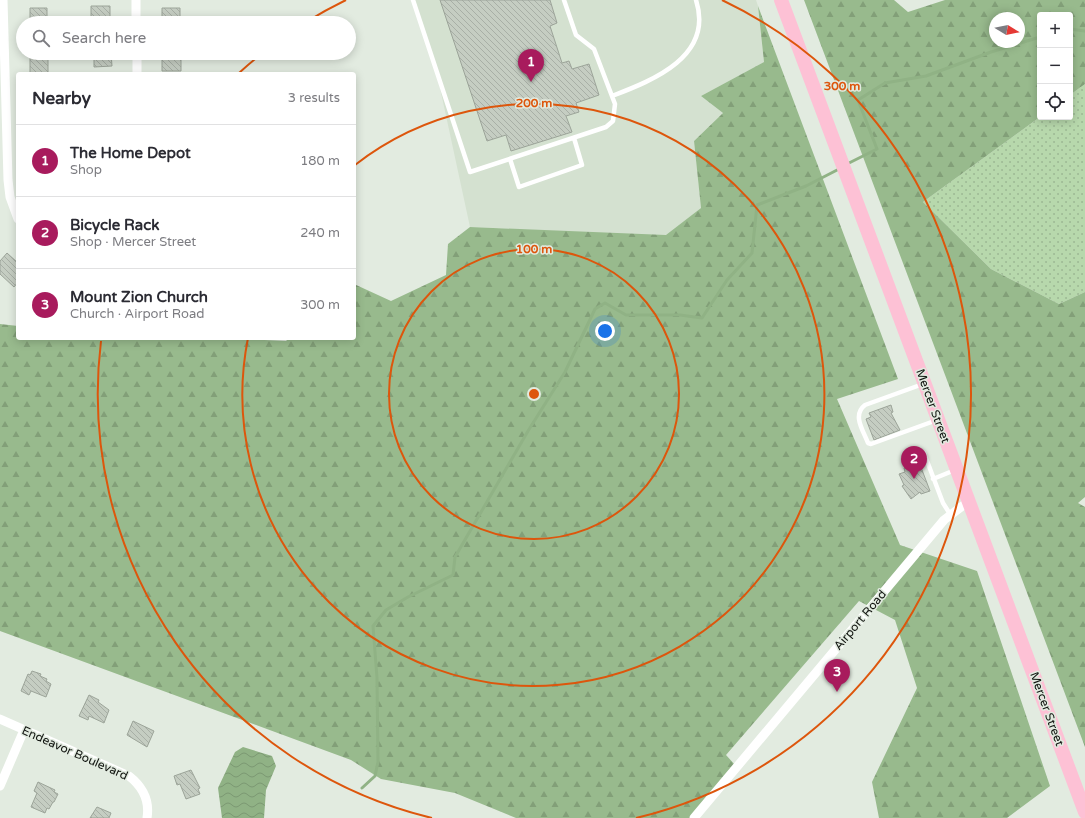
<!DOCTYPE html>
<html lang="en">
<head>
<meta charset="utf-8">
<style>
	body { margin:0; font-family:"Varela Round",sans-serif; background:#f7f7f7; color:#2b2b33 }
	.controls { position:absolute; right:12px; top:12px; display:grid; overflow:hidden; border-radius:4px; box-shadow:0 2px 10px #0003 }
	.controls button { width:36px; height:36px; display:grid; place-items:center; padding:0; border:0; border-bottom:1px solid #e1e1e2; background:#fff; color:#2b2b33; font:20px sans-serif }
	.compass { position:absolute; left:989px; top:12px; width:36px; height:36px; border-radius:50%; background:#fff; box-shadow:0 2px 10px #0003; rotate:100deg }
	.you { position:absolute; left:605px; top:331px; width:14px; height:14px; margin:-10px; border:3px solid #fff; border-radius:50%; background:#1a73e8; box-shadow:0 0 0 6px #1a73e833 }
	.badge { display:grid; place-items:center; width:26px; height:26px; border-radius:50%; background:#a81b5d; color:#fff; font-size:13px; font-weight:700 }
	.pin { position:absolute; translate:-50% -33px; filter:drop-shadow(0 1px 2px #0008) }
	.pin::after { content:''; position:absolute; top:21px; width:14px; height:12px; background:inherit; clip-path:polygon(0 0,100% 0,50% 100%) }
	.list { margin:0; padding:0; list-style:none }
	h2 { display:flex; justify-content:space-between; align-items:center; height:52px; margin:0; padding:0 16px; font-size:17px }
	h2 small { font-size:13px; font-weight:400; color:#7c7c81 }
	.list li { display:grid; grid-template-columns:26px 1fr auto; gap:12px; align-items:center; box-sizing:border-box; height:72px; padding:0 16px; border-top:1px solid #e1e1e2 }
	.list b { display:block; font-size:15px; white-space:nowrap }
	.list p { margin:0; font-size:13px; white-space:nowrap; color:#7c7c81 }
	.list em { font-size:13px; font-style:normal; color:#7c7c81 }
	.icon { flex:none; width:22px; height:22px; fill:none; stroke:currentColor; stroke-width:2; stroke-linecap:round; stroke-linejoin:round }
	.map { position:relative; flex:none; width:1085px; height:818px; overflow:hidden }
	.search { position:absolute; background:#fff; box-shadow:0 2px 10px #0003; left:16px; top:16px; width:340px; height:44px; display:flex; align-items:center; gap:10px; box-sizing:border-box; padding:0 14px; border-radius:22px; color:#7c7c81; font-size:15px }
	.panel { position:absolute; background:#fff; box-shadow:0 2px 10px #0003; left:16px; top:72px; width:340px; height:268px; border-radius:4px }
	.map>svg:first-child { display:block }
	.built { fill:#d4e1d0 }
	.grass { fill:url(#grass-dots) }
	.forest { fill:url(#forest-firs); fill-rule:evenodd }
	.water { fill:url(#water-waves) }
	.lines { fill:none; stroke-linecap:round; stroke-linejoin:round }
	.stream { stroke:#90b285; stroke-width:3 }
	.building { fill:url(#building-back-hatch); stroke:#9ca499 }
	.service { stroke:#fff; stroke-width:4.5 }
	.minor { stroke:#fff; stroke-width:9 }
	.primary { stroke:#fdc1d5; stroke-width:14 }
	.ring { fill:none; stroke:#dd560c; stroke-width:2 }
	.labels { text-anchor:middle; stroke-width:3; stroke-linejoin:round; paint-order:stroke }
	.street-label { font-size:12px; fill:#10130f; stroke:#e2ebe0 }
	.centre { fill:#dd560c; stroke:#e2ebe0; stroke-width:2 }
	.ring-label { font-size:12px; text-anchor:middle; font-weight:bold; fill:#dd560c; stroke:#e2ebe0; stroke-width:3; stroke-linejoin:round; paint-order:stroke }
</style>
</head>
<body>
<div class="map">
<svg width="1085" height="818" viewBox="0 0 1085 818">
	<defs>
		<pattern id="grass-dots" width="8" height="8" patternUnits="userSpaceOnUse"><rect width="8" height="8" fill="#b7d8ac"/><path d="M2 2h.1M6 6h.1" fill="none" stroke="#9cb893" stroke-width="1.8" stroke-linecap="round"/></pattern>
		<pattern id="forest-firs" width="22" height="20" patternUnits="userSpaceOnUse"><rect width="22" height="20" fill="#98ba8d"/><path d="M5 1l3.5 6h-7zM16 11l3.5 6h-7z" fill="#829f78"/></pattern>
		<pattern id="water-waves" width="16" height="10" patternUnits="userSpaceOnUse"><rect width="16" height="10" fill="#90b285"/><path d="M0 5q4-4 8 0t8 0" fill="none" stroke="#7b9872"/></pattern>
		<pattern id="building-back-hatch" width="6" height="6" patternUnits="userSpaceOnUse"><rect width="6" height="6" fill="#c5cdc2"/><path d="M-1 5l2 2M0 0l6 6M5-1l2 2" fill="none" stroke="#a8afa6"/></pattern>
	</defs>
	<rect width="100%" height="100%" fill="#e2ebe0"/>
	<path class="built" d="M411 0H756L758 6 764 62 701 96 723 113 694 141 701 208 666 236 470 227 437 74Z"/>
	<path class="grass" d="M1085 84V292L1059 304 991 269 923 202 1040 117H1070V95Z"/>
	<path class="forest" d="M804 0H894L908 12 945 0H1085V84L1070 95V15H1040V117L923 202 991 269 1059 304 1085 292V497L1078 503 1085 507V747ZM995 18H1019V42H995Z
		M758 6 898 379 837 399 900 545 977 571 1050 786 1007 818H879L872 782 917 688 895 620 859 601 726 755 736 766 695 818H516L455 793 381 779 351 760 0 631V324L18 326V338H224L286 341 289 338H354V284L391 301 446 275 448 244 470 227 666 235 701 208 694 141 723 113 701 96 764 62Z"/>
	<path class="water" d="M243 747 272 756 276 766 266 790 264 818H222L218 788 235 752Z"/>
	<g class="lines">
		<path class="stream" d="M1070 29 1085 31
			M847 164 877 149 858 100 885 83 926 76 991 52 1040 37
			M362 788 375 776 378 762 377 678 373 626 386 610 408 597 453 575 455 557 528 431 565 372 595 309 605 303 626 315H680L702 318 727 280 752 253 757 205 806 186 841 168"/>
	</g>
	<path class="building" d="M440 0H550L557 23 550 26 562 63 569 61 572 69 589 64 599 95 576 103 579 112 566 116 572 132 511 151 506 135 487 141Z
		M91 6H110V23H91Z
		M30 8H47V23H30Z
		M162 8H180V23H162Z
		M30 53H48V73H30Z
		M94 53H111L112 66 94 67Z
		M162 53H181V71H162Z
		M7 253 18 263V282L14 287 0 274V261Z
		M891 405 893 412 891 413 900 430 874 440 866 419 871 417 869 413Z
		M919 462 930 491 921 494 920 492 911 499 902 486 904 485 899 474 905 472 904 468Z
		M32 671 41 674 40 676 47 679 46 681 51 684 46 697 31 691 29 695 21 691 28 674 30 675Z
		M89 695 99 700 98 702 109 710 104 723 89 716 88 720 79 716Z
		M133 721 154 731 147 747 127 735Z
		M191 770 200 788 198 789 200 794 186 799 180 784 177 785 174 776Z
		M38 782 55 790 54 792 58 794 54 802H53L49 809 47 808 45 813 31 807 37 793 34 791Z
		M97 807 111 813 109 818H90Z"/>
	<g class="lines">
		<path class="service" d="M413 0 470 172 606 127 613 121 615 104 594 49 576 35 564 0
			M612 96C654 80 714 56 696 0
			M510 159 519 187 582 165 574 138
			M923 384 865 405C852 415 863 430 868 443L871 444 937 420
			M904 461 924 453 943 503 950 514
			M933 479 955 470"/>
		<path class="minor" d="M3 0 8 180 10 197 18 219
			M136 0V23
			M137 53V74
			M0 719 129 776C143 787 150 800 147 818
			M0 786 24 730
			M694 818 944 520 969 501"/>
		<path class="primary" d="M781 0 1085 812"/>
	</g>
	<g class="ring">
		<circle cx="534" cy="394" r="145"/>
		<path d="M355 165A291 291 0 1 1 248 338"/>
		<path d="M432 818A436 436 0 0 1 101 341M239 73A436 436 0 0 1 260 55M306 22A436 436 0 0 1 346 0M722 0A436 436 0 0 1 636 818"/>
	</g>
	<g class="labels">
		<g class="street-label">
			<text transform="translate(933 406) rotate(70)" y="4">Mercer Street</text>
			<text transform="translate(860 620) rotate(-50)" y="4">Airport Road</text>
			<text transform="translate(1047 709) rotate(70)" y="4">Mercer Street</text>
			<text transform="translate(75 753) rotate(24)" y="4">Endeavor Boulevard</text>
		</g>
	</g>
	<circle cx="534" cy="394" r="6" class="centre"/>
	<g class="ring-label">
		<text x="842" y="90">300 m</text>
		<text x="534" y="107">200 m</text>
		<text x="534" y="253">100 m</text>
	</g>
</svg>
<div class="controls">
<button>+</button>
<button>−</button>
<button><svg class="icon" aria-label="locate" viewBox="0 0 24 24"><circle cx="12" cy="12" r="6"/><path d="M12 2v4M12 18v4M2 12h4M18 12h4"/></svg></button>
</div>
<svg class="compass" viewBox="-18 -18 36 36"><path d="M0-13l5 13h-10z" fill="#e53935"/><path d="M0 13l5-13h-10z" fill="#7c7c81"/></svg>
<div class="you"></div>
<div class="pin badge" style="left:531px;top:82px">1</div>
<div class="pin badge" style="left:914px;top:479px">2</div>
<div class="pin badge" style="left:837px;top:692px">3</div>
<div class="search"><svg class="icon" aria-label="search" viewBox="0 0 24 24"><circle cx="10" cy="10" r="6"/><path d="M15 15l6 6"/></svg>Search here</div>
<section class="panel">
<h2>Nearby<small>3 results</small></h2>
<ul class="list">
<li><span class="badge">1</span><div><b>The Home Depot</b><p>Shop</p></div><em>180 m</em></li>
<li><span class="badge">2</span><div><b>Bicycle Rack</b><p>Shop · Mercer Street</p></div><em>240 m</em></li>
<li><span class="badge">3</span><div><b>Mount Zion Church</b><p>Church · Airport Road</p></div><em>300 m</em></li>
</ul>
</section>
</div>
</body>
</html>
